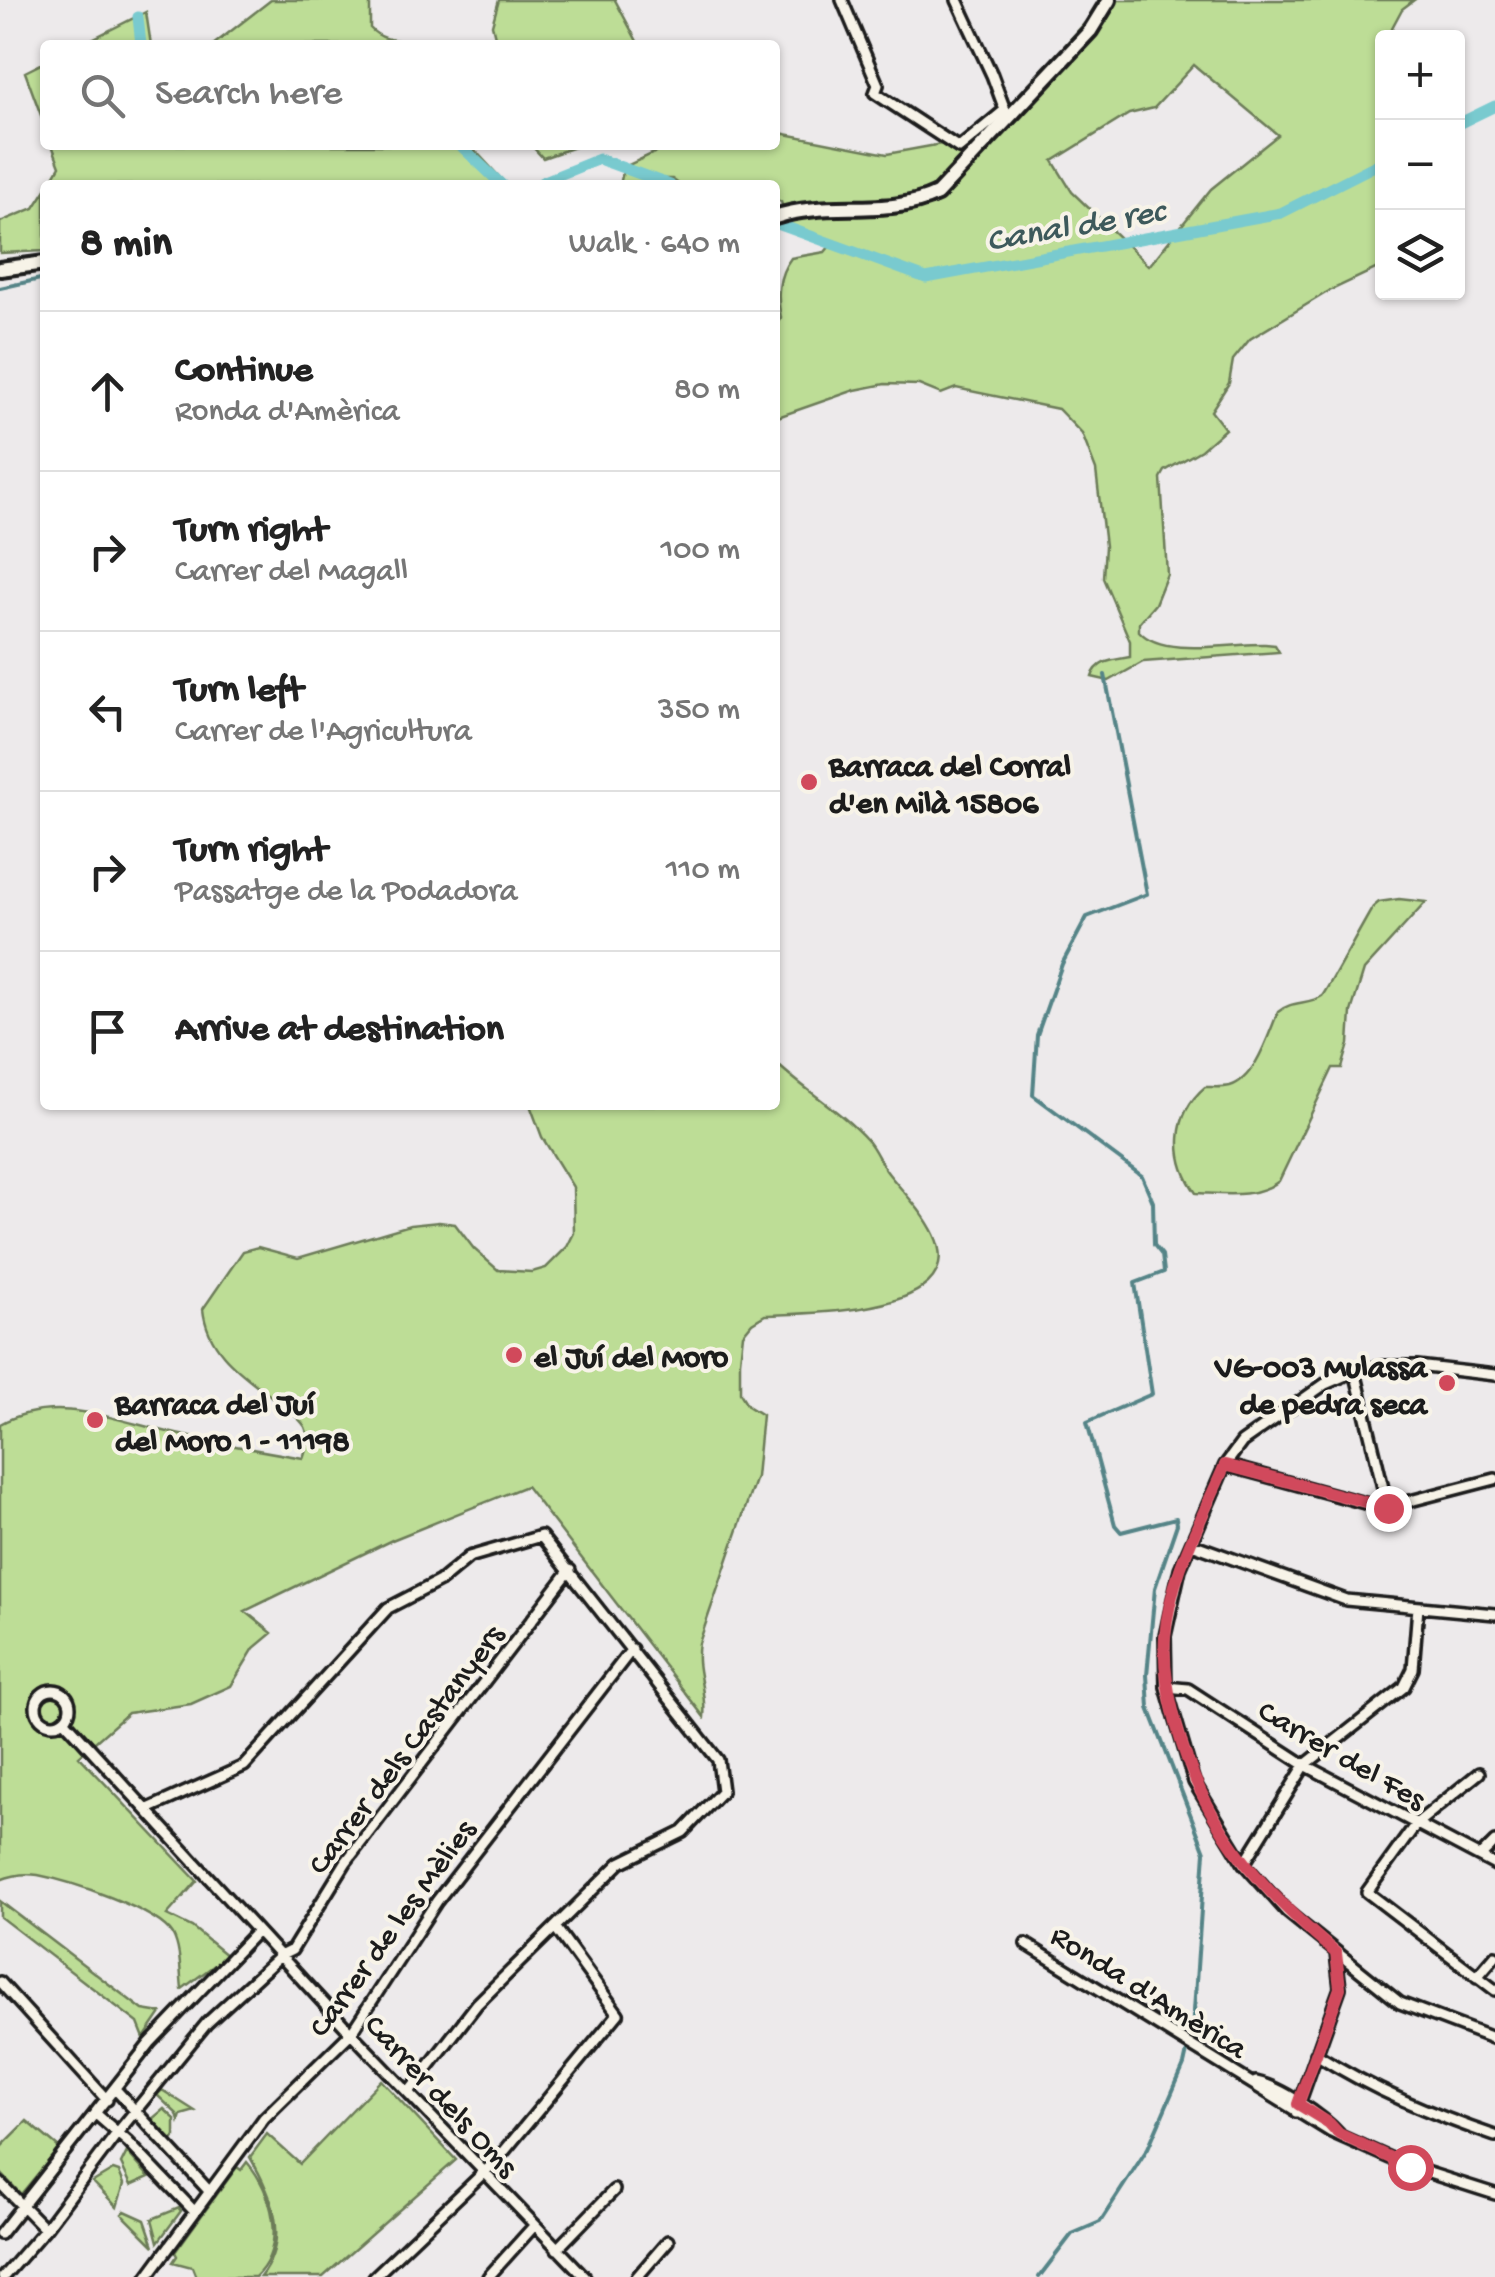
<!DOCTYPE html>
<html lang="en">
<head>
<meta charset="utf-8">
<style>
	body { margin:0; font-family:"Gochi Hand",sans-serif; background:#f2f2f2; color:#222 }
	.controls { position:absolute; right:30px; top:30px; display:grid; overflow:hidden; border-radius:10px; box-shadow:0 2px 8px #0004 }
	.controls button { width:90px; height:90px; display:grid; place-items:center; padding:0; border:0; border-bottom:2px solid #e0e0e0; background:#fff; color:#222; font:50px sans-serif }
	.stop { position:absolute; width:30px; height:30px; margin:-22px; border:8px solid #d1495b; border-radius:50%; background:#fff }
	.stop.end { background:#d1495b; border-color:#fff; box-shadow:0 2px 10px #0008 }
	.list { margin:0; padding:0; list-style:none }
	h2 { display:flex; justify-content:space-between; align-items:center; height:130px; margin:0; padding:0 40px; font-size:42px }
	h2 small { font-size:32px; font-weight:400; color:#767676 }
	.list li { display:grid; grid-template-columns:65px 1fr auto; gap:30px; align-items:center; box-sizing:border-box; height:160px; padding:0 40px; border-top:2px solid #e0e0e0 }
	.list b { display:block; font-size:38px; white-space:nowrap }
	.list p { margin:0; font-size:32px; white-space:nowrap; color:#767676 }
	.list em { font-size:32px; font-style:normal; color:#767676 }
	.icon { flex:none; width:55px; height:55px; fill:none; stroke:currentColor; stroke-width:2; stroke-linecap:round; stroke-linejoin:round }
	.map { position:relative; flex:none; width:1495px; height:2277px; overflow:hidden }
	.search { position:absolute; background:#fff; box-shadow:0 2px 8px #0004; left:40px; top:40px; width:740px; height:110px; display:flex; align-items:center; gap:25px; box-sizing:border-box; padding:0 35px; border-radius:10px; color:#767676; font-size:38px }
	.panel { position:absolute; background:#fff; box-shadow:0 2px 8px #0004; left:40px; top:180px; width:740px; height:930px; border-radius:10px }
	.map>svg:first-child { display:block }
	.green { fill:#bddd96; stroke:#6c7c59; stroke-width:2.5; fill-rule:evenodd }
	.lines { fill:none; stroke-linecap:round; stroke-linejoin:round }
	.stream { stroke:#548487; stroke-width:4 }
	.canal { stroke:#79cacf; stroke-width:11 }
	.street-casing { stroke:#1c1c1c; stroke-width:16 }
	.secondary-casing { stroke:#1c1c1c; stroke-width:20 }
	.street { stroke:#f7f3e8; stroke-width:9 }
	.secondary { stroke:#f7f3e8; stroke-width:12 }
	.route { stroke:#d1495b; stroke-width:12 }
	.poi-dot { fill:#d1495b; stroke:#f7f3e8; stroke-width:4 }
	.labels { text-anchor:middle; stroke-width:8; stroke-linejoin:round; paint-order:stroke }
	.poi-label { font-size:32px; font-weight:bold; fill:#1c1c1c; stroke:#f7f3e8; text-anchor:start }
	.street-label { font-size:32px; fill:#1c1c1c; stroke:#f7f3e8 }
	.water-label { font-size:35px; font-style:italic; fill:#3d595b; stroke:#f7f3e8 }
</style>
</head>
<body>
<div class="map">
<svg width="1495" height="2277" viewBox="0 0 1495 2277">
	<rect width="100%" height="100%" fill="#edeaeb"/>
	<filter id="ink" filterUnits="userSpaceOnUse"><feTurbulence type="fractalNoise" baseFrequency=".01" numOctaves="2"/><feDisplacementMap in="SourceGraphic" scale="20" xChannelSelector="R" yChannelSelector="G"/><feConvolveMatrix kernelMatrix="1 2 1 2 8 2 1 2 1" color-interpolation-filters="sRGB"/></filter>
	<g filter="url(#ink)">
		<path class="green" d="M271 0H370V28C384 43 399 39 418 42L421 45H213Z
			M499 0H615L639 45H497L492 25Z
			M1105 0H1414L1402 9 1387 37 1382 38V266L1329 291 1250 339 1233 360 1229 383 1211 411 1225 429 1201 450 1165 471 1161 478 1167 574 1155 604 1139 623V631C1162 658 1232 643 1265 644L1275 645 1279 652 1143 662 1109 681 1092 677C1097 660 1114 660 1130 657V641L1103 578 1105 546 1096 470 1082 434 1058 409 956 388 941 394 919 385 885 384 855 390 775 418V326L781 318C777 297 777 276 791 258L825 252 830 246 828 239 789 229 781 202 775 199V185H680L672 179H665L656 185H620L624 167 654 153 662 145H775V132L887 154 985 136ZM1194 65 1278 135 1211 189 1149 266 1072 192 1053 161 1129 114 1154 108Z
			M146 12 151 45H80Z
			M45 62V126L25 72Z
			M52 145H470L507 185H49L60 166Z
			M531 145H580L543 158Z
			M45 191V251L0 253V222L34 208Z
			M1399 899 1426 902 1364 970 1351 1012 1349 1044 1342 1068H1333L1279 1181C1256 1199 1224 1194 1196 1193 1172 1160 1172 1115 1205 1087 1213 1087 1222 1088 1230 1086 1256 1078 1268 1035 1278 1012 1291 1000 1309 1005 1322 996 1326 992 1365 920 1373 907L1379 902Z
			M775 1062C804 1090 840 1110 868 1141 876 1150 880 1163 888 1173 908 1199 964 1249 928 1283 895 1313 808 1313 765 1315L752 1323 743 1334 740 1361V1393L748 1406 762 1415 756 1477 699 1643C694 1670 707 1690 704 1717L526 1486 392 1540 245 1611 272 1633 254 1648 231 1686 191 1704 128 1713 79 1756 197 1881 167 1915 192 1927 227 1956 182 1989C180 1973 181 1950 173 1935 157 1909 69 1881 38 1875 25 1873 12 1875 0 1880V1424C58 1392 121 1423 181 1435 221 1444 262 1451 303 1458 307 1447 310 1437 305 1427 301 1420 293 1414 288 1410 254 1380 208 1359 203 1309L243 1251 258 1247 298 1258 410 1225 439 1222 455 1224 474 1249 498 1270 532 1272 546 1268 567 1247 574 1233 573 1187 542 1137 530 1105H775Z
			M0 1901 143 2010 161 2013 144 2038 138 2023 0 1917Z
			M381 2080 456 2160 323 2277H260C291 2238 272 2195 250 2157L267 2134 300 2164Z
			M162 2090 195 2111 181 2115 179 2121 177 2114 157 2095Z
			M164 2109 175 2119V2137L172 2140 152 2119Z
			M27 2121 59 2148 21 2194 0 2172V2148Z
			M127 2152 149 2177 131 2185 121 2164Z
			M247 2162C272 2191 288 2246 255 2277H196L192 2267 173 2262 177 2256 175 2252 237 2167 241 2170Z
			M113 2170 119 2172 124 2184 117 2207 93 2182Z
			M179 2208 181 2211 158 2242 152 2219Z
			M125 2211 145 2220 154 2246 122 2214Z"/>
		<g class="lines">
			<path class="stream" d="M0 288 45 278
				M1039 2277 1072 2234 1100 2222 1148 2148 1184 2065 1193 2025 1205 1852 1149 1708 1147 1675 1155 1588 1177 1524 1176 1518 1121 1532 1115 1525 1087 1422 1152 1394 1135 1283 1164 1272 1162 1255 1154 1245 1153 1202 1142 1176 1033 1095 1037 1035 1062 964 1087 917 1147 894 1105 675"/>
			<path class="canal" d="M138 17 141 45
				M1458 124 1495 106
				M460 145 502 185
				M542 182 599 159 670 185
				M775 223 926 278 1281 213 1382 162"/>
			<g class="street-casing">
				<path id="street" d="M842 0 878 85 875 93 959 148 1005 110 992 75 957 0
					M1355 1371 1388 1509
					M1495 1375 1417 1366H1384L1355 1371 1325 1384 1242 1442 1225 1465 1180 1569 1165 1636 1166 1687 1194 1782 1244 1864 1287 1912 1400 2003 1495 2039
					M1225 1465 1383 1508 1495 1479
					M1192 1544 1346 1600 1495 1614
					M1166 1687 1188 1689 1305 1765 1495 1865
					M36 1707a17 17 0 1 1 34 0a17 17 0 1 1-34 0Z
					M66 1722 351 2033 585 2277
					M1479 1773 1416 1824 1367 1892 1495 1990
					M148 1809 244 1766 388 1608 440 1581 469 1557 541 1536 718 1760 722 1791 683 1832 620 1863 477 2004 409 2092
					M1480 1857 1495 1842
					M1244 1864 1305 1765 1404 1687 1413 1669 1418 1607
					M1026 1944 1331 2132 1410 2167 1495 2194
					M1477 1977 1495 1956
					M0 1982 107 2100
					M1316 2054C1373 2090 1431 2114 1495 2136
					M1256 2082C1280 2087 1322 2115 1339 2134
					M116 2090 210 2192
					M1296 2112 1340 1988 1336 1953
					M96 2114 128 2142 195 2212
					M0 2183 45 2229
					M0 2234 150 2043 257 1931
					M557 2249 614 2190
					M3 2277 45 2229 118 2132 207 2023 280 1956 292 1950 346 1862 570 1570
					M147 2277 264 2118 351 2033 437 1901 632 1649
					M374 2277 497 2160 618 2014 555 1927
					M488 2277 534 2226
					M637 2277 668 2241"/>
			</g>
			<g class="secondary-casing">
				<path id="secondary" d="M775 217C827 199 888 218 937 194L1090 31 1109 0
					M0 269 45 263"/>
			</g>
			<use href="#street" class="street"/>
			<use href="#secondary" class="secondary"/>
		</g>
	</g>
	<g class="lines" filter="url(#ink)">
		<path class="route" d="M1388 1508 1225 1465C1202 1519 1169 1577 1165 1637 1163 1668 1169 1697 1177 1727 1204 1827 1259 1888 1336 1953L1340 1988 1298 2104 1329 2123 1339 2134 1410 2167"/>
	</g>
	<g class="poi-dot">
		<circle cx="809" cy="782" r="10"/>
		<circle cx="514" cy="1355" r="10"/>
		<circle cx="1447" cy="1383" r="10"/>
		<circle cx="95" cy="1420" r="10"/>
	</g>
	<g class="labels">
		<g class="poi-label">
			<text x="829" y="775">Barraca del Corral<tspan x="829" dy="37">d'en Milà 15806</tspan></text>
			<text x="534" y="1366">el Juí del Moro</text>
			<text x="1427" y="1376" text-anchor="end">VG-003 Mulassa<tspan x="1427" dy="37">de pedra seca</tspan></text>
			<text x="115" y="1413">Barraca del Juí<tspan x="115" dy="37">del Moro 1 - 11198</tspan></text>
		</g>
		<g class="street-label">
			<text transform="translate(404 1748) rotate(-53)" y="11">Carrer dels Castanyers</text>
			<text transform="translate(1343 1753) rotate(30)" y="11">Carrer del Fes</text>
			<text transform="translate(390 1927) rotate(-54)" y="11">Carrer de les Mèlies</text>
			<text transform="translate(1150 1990) rotate(32)" y="11">Ronda d'Amèrica</text>
			<text transform="translate(443 2094) rotate(47)" y="11">Carrer dels Oms</text>
		</g>
		<g class="water-label">
			<text transform="translate(1075 223) rotate(-10)" y="12">Canal de rec</text>
		</g>
	</g>
</svg>
<div class="controls">
<button>+</button>
<button>−</button>
<button><svg class="icon" aria-label="layers" viewBox="0 0 24 24"><path d="M12 4l9 5-9 5-9-5zM3 14l9 5 9-5"/></svg></button>
</div>
<div class="stop" style="left:1410px;top:2167px"></div>
<div class="stop end" style="left:1388px;top:1508px"></div>
<div class="search"><svg class="icon" aria-label="search" viewBox="0 0 24 24"><circle cx="10" cy="10" r="6"/><path d="M15 15l6 6"/></svg>Search here</div>
<section class="panel">
<h2>8 min<small>Walk · 640 m</small></h2>
<ul class="list">
<li><svg class="icon" aria-label="ahead" viewBox="0 0 24 24"><path d="M12 20V5M6 11l6-6 6 6"/></svg><div><b>Continue</b><p>Ronda d'Amèrica</p></div><em>80 m</em></li>
<li><svg class="icon" aria-label="right" viewBox="0 0 24 24"><path d="M7 20v-9h11M14 6l5 5-5 5"/></svg><div><b>Turn right</b><p>Carrer del Magall</p></div><em>100 m</em></li>
<li><svg class="icon" aria-label="left" viewBox="0 0 24 24"><path d="M17 20v-9H6M10 6l-5 5 5 5"/></svg><div><b>Turn left</b><p>Carrer de l'Agricultura</p></div><em>350 m</em></li>
<li><svg class="icon" aria-label="right" viewBox="0 0 24 24"><path d="M7 20v-9h11M14 6l5 5-5 5"/></svg><div><b>Turn right</b><p>Passatge de la Podadora</p></div><em>110 m</em></li>
<li><svg class="icon" aria-label="arrive" viewBox="0 0 24 24"><path d="M6 21V4h12l-3 4 3 4H6"/></svg><div><b>Arrive at destination</b></div></li>
</ul>
</section>
</div>
</body>
</html>
